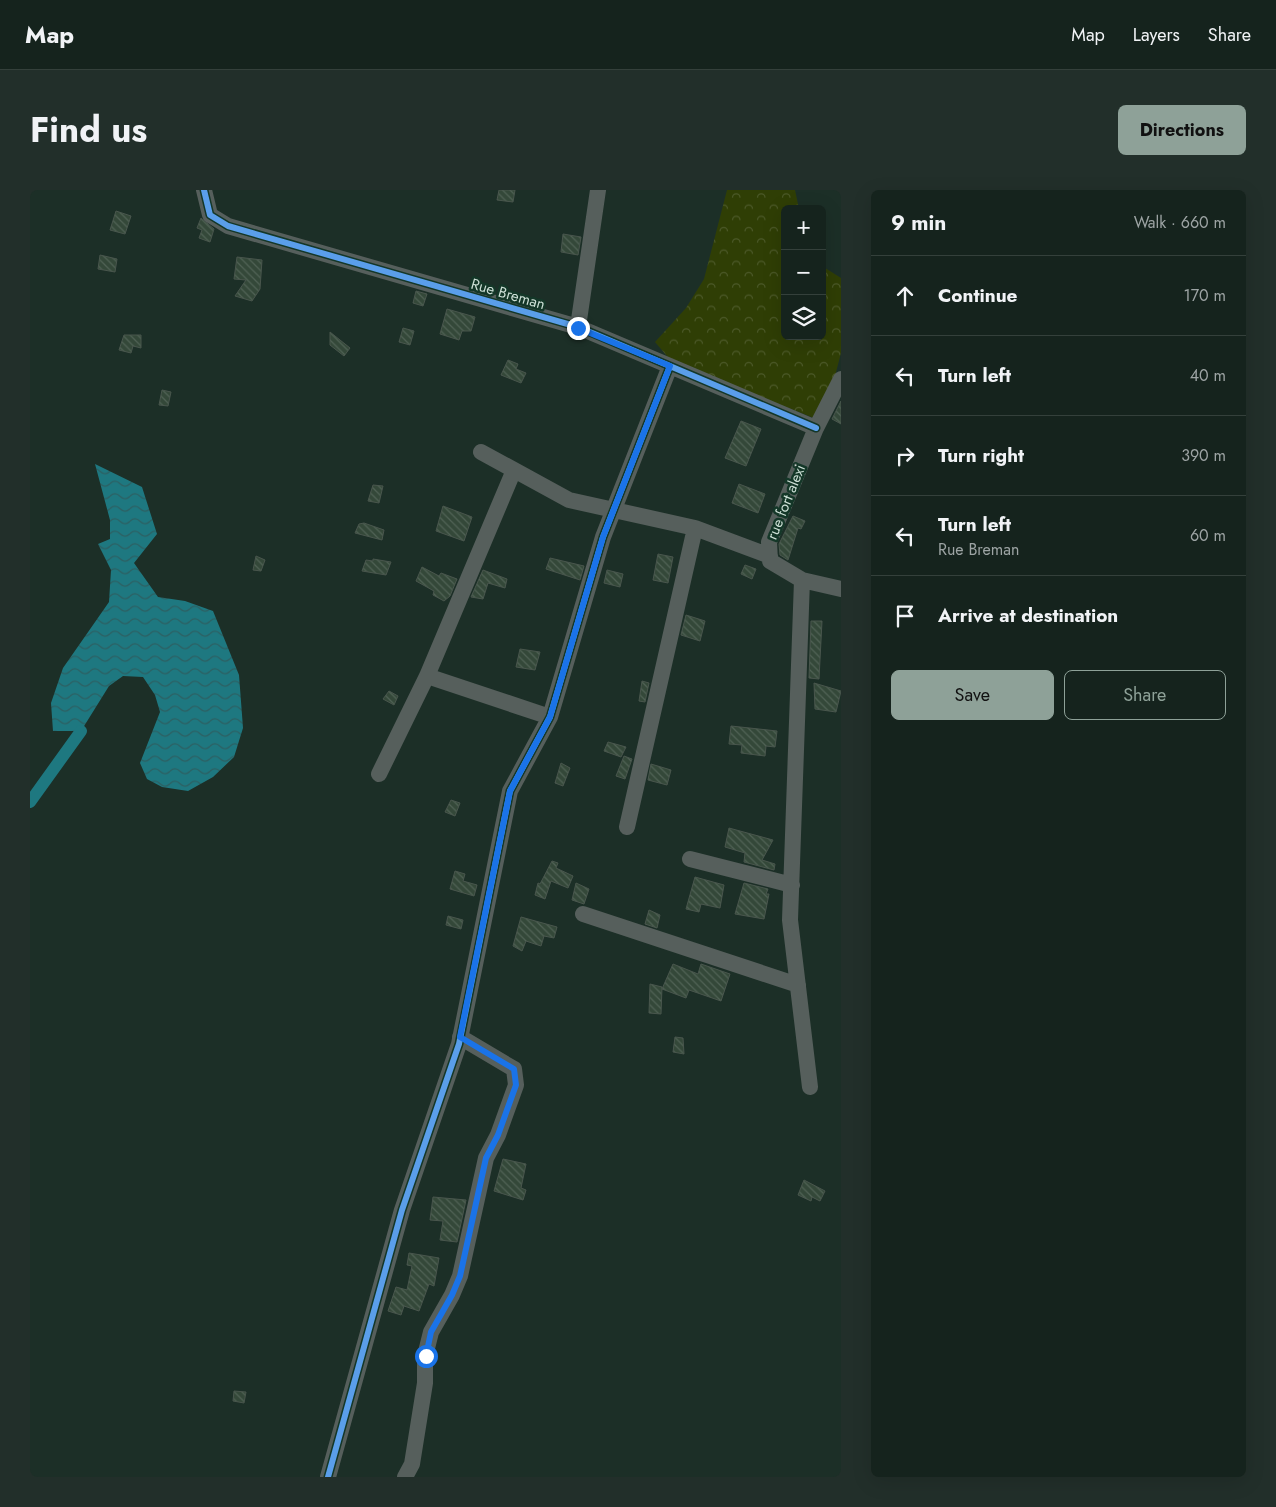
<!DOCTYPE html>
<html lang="en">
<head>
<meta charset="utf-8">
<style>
	body { margin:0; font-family:Jost,sans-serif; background:#222f2a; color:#f1f3f6 }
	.controls { position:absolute; right:15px; top:15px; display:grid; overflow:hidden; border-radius:8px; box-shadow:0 5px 20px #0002 }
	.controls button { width:45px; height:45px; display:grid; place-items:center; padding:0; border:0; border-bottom:1px solid #34403b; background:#15231d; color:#f1f3f6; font:25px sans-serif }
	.stop { position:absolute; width:15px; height:15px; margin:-11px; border:4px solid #1a73e8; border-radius:50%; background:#fff }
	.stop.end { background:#1a73e8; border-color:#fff; box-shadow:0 1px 5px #0008 }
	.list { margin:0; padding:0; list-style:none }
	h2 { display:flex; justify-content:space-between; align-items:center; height:65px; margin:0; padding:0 20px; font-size:21px }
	h2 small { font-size:16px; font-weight:400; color:#9da4a4 }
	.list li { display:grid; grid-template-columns:32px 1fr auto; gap:15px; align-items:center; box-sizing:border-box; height:80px; padding:0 20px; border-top:1px solid #34403b }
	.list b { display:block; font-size:19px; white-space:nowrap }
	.list p { margin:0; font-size:16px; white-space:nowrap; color:#9da4a4 }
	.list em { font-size:16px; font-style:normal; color:#9da4a4 }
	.actions { display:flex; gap:10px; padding:15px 20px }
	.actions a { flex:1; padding:11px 0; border:1px solid #8ea198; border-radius:8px; text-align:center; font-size:18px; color:#8ea198 }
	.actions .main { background:#8ea198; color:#111 }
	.icon { flex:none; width:28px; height:28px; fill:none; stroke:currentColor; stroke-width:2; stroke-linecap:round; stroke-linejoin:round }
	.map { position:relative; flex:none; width:811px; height:1287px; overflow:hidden; border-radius:8px }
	header { display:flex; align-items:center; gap:30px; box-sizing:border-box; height:70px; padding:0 25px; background:#15231d; border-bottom:1px solid #34403b }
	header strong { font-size:24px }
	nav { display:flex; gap:28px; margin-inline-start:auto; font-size:18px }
	.intro { display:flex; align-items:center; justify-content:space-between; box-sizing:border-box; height:120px; padding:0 30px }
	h1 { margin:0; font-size:35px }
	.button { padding:12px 22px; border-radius:8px; background:#8ea198; color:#111; font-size:18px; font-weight:700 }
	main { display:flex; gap:30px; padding:0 30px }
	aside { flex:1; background:#15231d; border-radius:8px; box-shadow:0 5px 20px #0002 }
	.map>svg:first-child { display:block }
	.forest { fill:url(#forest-crowns) }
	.water { fill:url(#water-waves) }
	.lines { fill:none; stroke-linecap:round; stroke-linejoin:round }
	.canal { stroke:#1e7880; stroke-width:12 }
	.building { fill:url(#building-back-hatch); stroke:#49564d }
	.minor { stroke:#565f5c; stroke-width:16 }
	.cycleway-casing { stroke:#143728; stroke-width:9 }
	.cycleway { stroke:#5a9eea; stroke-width:6 }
	.route { stroke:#1a73e8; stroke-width:6 }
	.labels { text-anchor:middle; stroke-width:5; stroke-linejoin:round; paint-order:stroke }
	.street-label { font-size:15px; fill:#ccdfd5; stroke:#143728 }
</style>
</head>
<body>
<header>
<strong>Map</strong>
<nav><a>Map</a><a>Layers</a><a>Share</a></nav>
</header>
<div class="intro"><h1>Find us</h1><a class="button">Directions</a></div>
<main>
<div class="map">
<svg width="811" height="1287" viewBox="0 0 811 1287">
	<defs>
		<pattern id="forest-crowns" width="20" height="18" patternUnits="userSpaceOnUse" patternTransform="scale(1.25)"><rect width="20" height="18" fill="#2f3e05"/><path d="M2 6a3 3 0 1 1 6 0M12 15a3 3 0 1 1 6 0" fill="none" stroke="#4c5929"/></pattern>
		<pattern id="water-waves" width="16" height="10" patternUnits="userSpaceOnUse" patternTransform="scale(1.25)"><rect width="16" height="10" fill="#1e7880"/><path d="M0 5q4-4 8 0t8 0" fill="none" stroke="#2c6063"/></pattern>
		<pattern id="building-back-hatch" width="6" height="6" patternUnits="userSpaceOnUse" patternTransform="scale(1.25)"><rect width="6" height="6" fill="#344839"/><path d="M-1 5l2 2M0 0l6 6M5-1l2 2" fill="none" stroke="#506255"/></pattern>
	</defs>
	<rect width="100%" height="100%" fill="#1c2f27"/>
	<path class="forest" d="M697 0H765L769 19H755V146H792V76L811 88V163L805 186 784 228 642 172 625 152 656 118 674 89Z"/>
	<path class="water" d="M65 274 112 297 127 344 104 373 128 407 155 411 183 421 209 485 213 538 204 567 183 587 158 601 132 597 117 589 110 573 130 522 125 505 113 487 93 486 79 496 51 541H23L21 513 33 478 79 412 81 380 68 354 80 349V330Z"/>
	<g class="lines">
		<path class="canal" d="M0 612 51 541"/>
	</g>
	<path class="building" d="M469 0H485L483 12 467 10Z
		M86 21 101 26 95 44 80 40Z
		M171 28 184 39 180 52 169 48 172 40 167 38Z
		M533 44 551 47 548 65 531 62Z
		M70 65 87 69 85 82 68 79Z
		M207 67 232 70 230 99 222 111 205 106 216 90 204 89Z
		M386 101 397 104 393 116 383 113Z
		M417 119 445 127 441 141H432L429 150 410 144Z
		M373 138 384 141 380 155 369 152Z
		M300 142 320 158 314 166 300 155Z
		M94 145H111V158L103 156 101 163 89 160Z
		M478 170 488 174 486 179 496 183 491 193 471 185Z
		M132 200 141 202 138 216 129 215Z
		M811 211V234L802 229Z
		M711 231 731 239 716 276 695 268Z
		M709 294 735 304 728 323 702 313Z
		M343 295 353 296 349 313 338 311Z
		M413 316 442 327 434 351 406 341Z
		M763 326 775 331 771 339 768 338 758 370 750 365 749 354Z
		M334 333 354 340 352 350 325 343 329 334Z
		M628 364 643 367 638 393 623 390Z
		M226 366 235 370 231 381 223 380Z
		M520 368 554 376 550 390 516 379Z
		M343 369 361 372 356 385 332 381 336 370 343 371Z
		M715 375 726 379 722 389 711 384Z
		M392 377 409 386 411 383 427 389 420 406 414 411 403 405 404 401 386 391Z
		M453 380 477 389 475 398 458 393 453 409 441 407Z
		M577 380 593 384 590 397 574 393Z
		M656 425 675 431 670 451 651 445Z
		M781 431H792L789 489 779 488Z
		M490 459 510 462 505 480 486 477Z
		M612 491 619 493 615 512 609 511Z
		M784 493 811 501 806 522 785 519Z
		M359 501 368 506 364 515 353 509Z
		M701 536 747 541 745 557 736 556 735 566 711 563 712 555 699 554Z
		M578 552 596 557 591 567 574 561Z
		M594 566 602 569 595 589 586 586Z
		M531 573 540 578 533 596 525 593Z
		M621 574 641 580 637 595 618 590Z
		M421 610 430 613 425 626 415 622Z
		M699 638 743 650 732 670 745 674 744 680 714 672 715 663 695 657Z
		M522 671 528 673 526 678 543 686 538 698 521 691 515 709 505 705 508 693 510 694Z
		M425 681 435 684 433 691 447 695 444 706 420 699Z
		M665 687 694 695 690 718 671 714 669 722 656 719Z
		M546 693 559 699 554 714 542 710Z
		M714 693 738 699 736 704H739L734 729 705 724Z
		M619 720 630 725 627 738 615 734Z
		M418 726 433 730 431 739 416 735Z
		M491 727 527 737 524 748 514 746 511 756 496 751 492 761 483 756Z
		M643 774 668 784 671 774 700 784 691 811 659 800 656 808 632 799Z
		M620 794 632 797 631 824 619 823Z
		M645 847 653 848 654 864 643 862Z
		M473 969 496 974 491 998 496 1000 493 1010 464 1001Z
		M774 990 795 1001 790 1011 782 1007 781 1011 768 1005Z
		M403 1007 436 1010 427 1052 410 1050 413 1031 400 1030Z
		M379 1063 409 1068 404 1096 399 1094 389 1121 374 1116 371 1125 358 1121 366 1097 377 1100 382 1076 377 1075Z
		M204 1201 216 1202 214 1213 203 1211Z"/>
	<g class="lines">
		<path class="minor" d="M174 0 180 25 198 36 548 137 786 238
			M548 137 568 0
			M811 189 786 238 739 352 740 371 772 390 811 399
			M451 262 539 310 665 338 740 366
			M772 390 760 730 780 897
			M397 486 520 527
			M349 584 397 486 484 280
			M597 637 665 338
			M660 669 762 695
			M553 724 768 795
			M298 1287 372 1020 429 854 480 601 520 527 573 347 640 176
			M375 1287 382 1274 395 1193V1166L401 1142 422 1105 430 1086 456 968 468 945 486 895 484 879 430 847"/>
		<g class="cycleway-casing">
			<path id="cycleway" d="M174 0 180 25 198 36 548 137 786 238
				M298 1287 372 1020 429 854 480 601 520 527 573 347 640 176"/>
		</g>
		<use href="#cycleway" class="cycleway"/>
	</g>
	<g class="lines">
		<path class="route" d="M396 1166 401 1142 422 1105 430 1086 456 968 468 945 486 895 484 879 430 847 480 601 520 527 573 347 640 176 548 138"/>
	</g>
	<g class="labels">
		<g class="street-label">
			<text transform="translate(478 104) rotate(16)" y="5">Rue Breman</text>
			<text transform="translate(756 312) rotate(-68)" y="5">rue fort alexi</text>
		</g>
	</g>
</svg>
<div class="controls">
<button>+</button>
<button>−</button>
<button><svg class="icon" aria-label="layers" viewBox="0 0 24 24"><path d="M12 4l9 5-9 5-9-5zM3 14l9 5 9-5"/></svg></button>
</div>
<div class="stop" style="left:396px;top:1166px"></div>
<div class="stop end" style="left:548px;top:138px"></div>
</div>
<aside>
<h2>9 min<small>Walk · 660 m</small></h2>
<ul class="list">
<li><svg class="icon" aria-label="ahead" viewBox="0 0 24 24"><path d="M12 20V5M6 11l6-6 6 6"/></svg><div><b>Continue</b></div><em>170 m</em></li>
<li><svg class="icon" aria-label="left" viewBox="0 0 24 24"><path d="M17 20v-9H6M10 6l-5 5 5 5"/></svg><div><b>Turn left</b></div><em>40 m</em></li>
<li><svg class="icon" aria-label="right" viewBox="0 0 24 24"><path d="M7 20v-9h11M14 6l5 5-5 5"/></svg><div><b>Turn right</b></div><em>390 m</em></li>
<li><svg class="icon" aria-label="left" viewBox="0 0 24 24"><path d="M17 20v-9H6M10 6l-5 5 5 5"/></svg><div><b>Turn left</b><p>Rue Breman</p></div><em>60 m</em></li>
<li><svg class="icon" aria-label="arrive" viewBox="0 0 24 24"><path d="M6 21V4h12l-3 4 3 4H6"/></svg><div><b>Arrive at destination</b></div></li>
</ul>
<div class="actions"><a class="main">Save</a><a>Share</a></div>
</aside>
</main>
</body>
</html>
